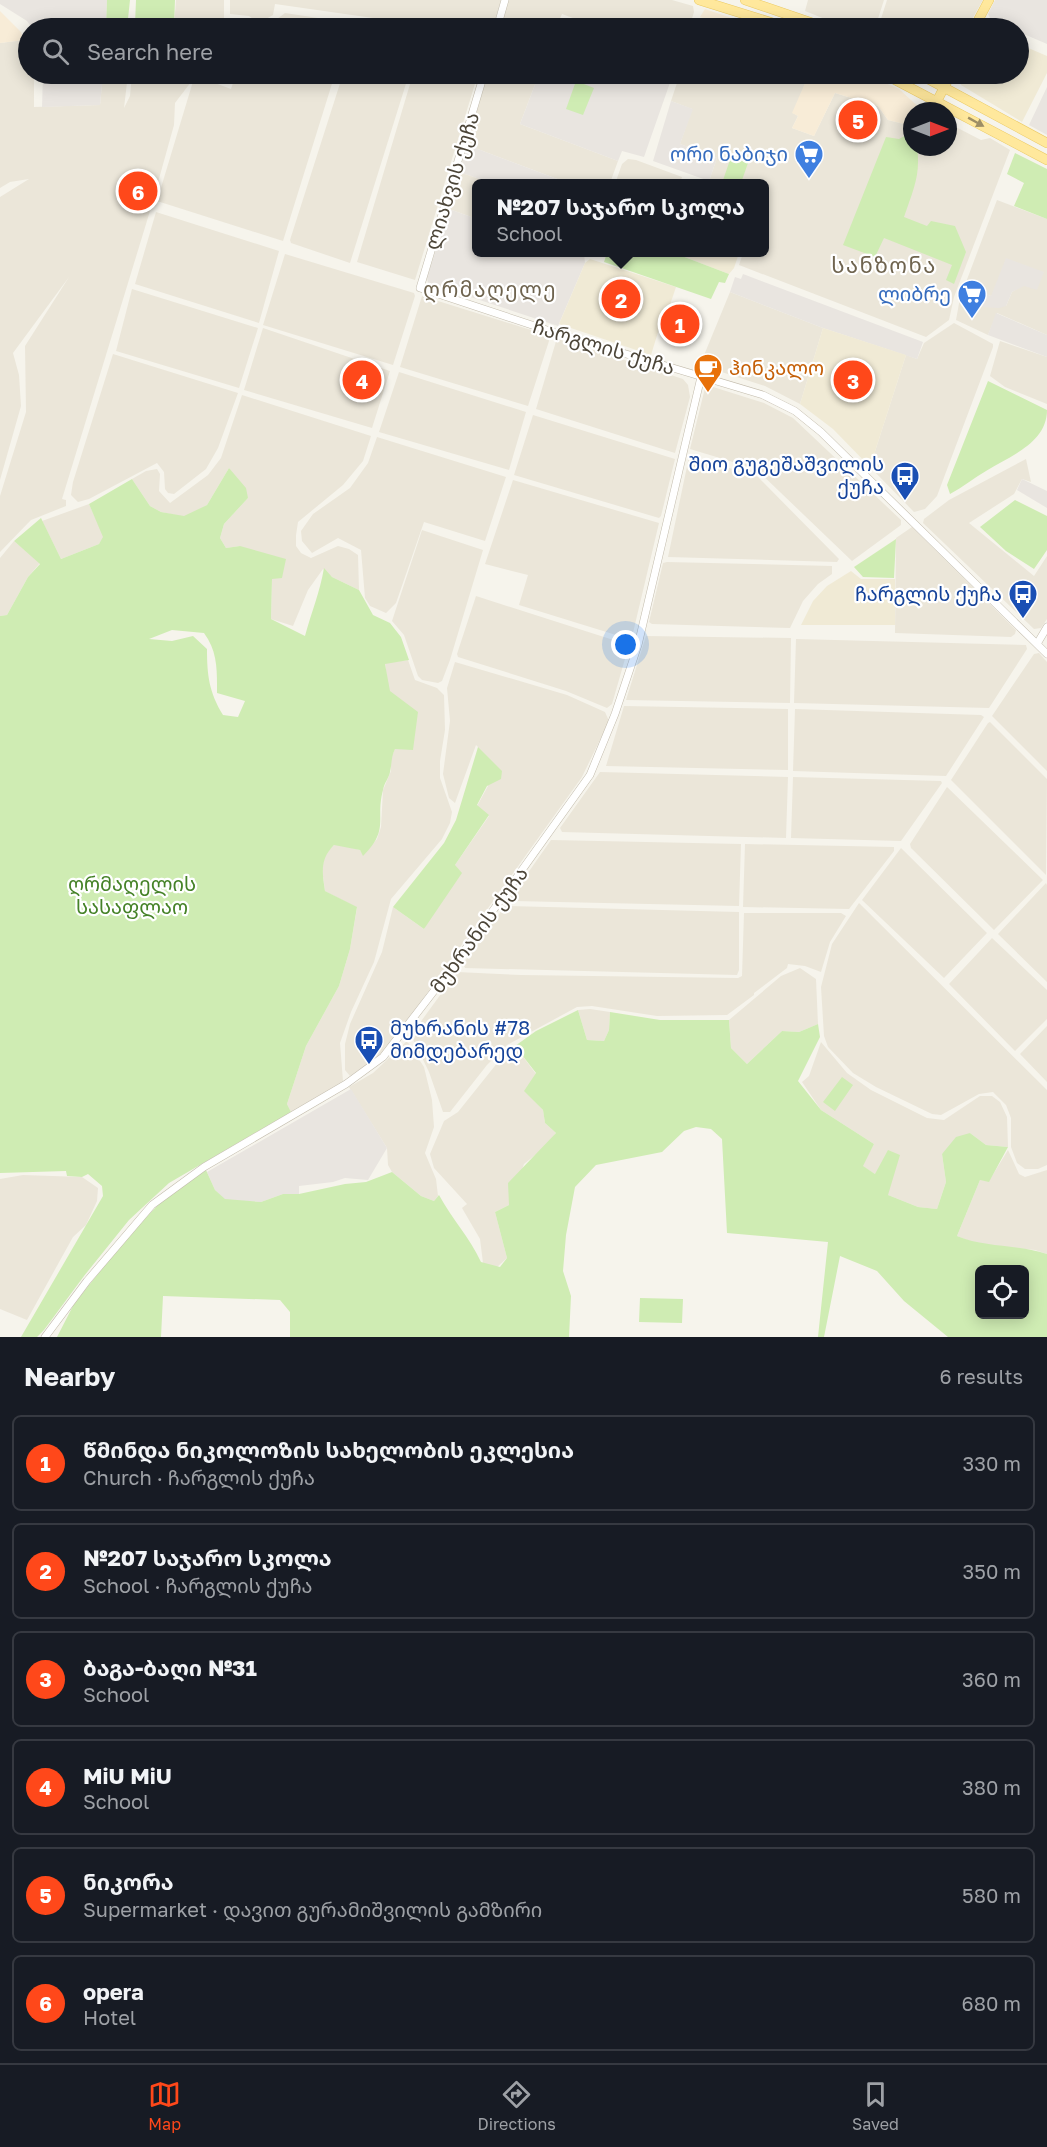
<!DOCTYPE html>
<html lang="en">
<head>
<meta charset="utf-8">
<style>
	body { margin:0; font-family:"Golos Text","Noto Sans Georgian",sans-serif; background:#242831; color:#f1f3f6 }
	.controls { position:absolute; right:18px; bottom:18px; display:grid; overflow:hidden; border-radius:9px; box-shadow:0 3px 15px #0003 }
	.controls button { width:54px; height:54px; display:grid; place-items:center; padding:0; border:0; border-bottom:2px solid #363941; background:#171b24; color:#f1f3f6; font:30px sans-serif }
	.compass { position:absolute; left:903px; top:102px; width:54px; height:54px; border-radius:50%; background:#171b24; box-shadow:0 3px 15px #0003; rotate:90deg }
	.you { position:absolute; left:626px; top:645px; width:21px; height:21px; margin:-15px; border:4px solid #fff; border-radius:50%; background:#1a73e8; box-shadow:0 0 0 9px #1a73e833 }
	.badge { display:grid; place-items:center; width:39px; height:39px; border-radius:50%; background:#ff481a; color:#fff; font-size:20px; font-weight:700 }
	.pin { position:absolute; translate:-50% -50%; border:3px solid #fff; box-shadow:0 2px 6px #0006 }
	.popup { position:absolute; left:472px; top:179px; width:297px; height:78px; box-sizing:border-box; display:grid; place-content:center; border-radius:9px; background:#171b24; filter:drop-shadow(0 2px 4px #0005); font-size:20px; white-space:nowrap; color:#9ea1a6 }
	.popup b { font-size:22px; color:#f1f3f6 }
	.popup::after { content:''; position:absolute; left:50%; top:100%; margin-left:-12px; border:12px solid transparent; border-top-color:#171b24 }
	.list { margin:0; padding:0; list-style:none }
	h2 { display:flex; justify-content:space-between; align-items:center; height:78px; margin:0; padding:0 24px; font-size:26px }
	h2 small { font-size:20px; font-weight:400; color:#9ea1a6 }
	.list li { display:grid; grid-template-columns:39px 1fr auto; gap:18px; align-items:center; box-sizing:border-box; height:96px; margin:0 12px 12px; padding:0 12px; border:2px solid #363941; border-radius:9px }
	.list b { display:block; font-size:22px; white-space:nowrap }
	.list p { margin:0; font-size:20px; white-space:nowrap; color:#9ea1a6 }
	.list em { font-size:20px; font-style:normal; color:#9ea1a6 }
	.icon { flex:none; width:33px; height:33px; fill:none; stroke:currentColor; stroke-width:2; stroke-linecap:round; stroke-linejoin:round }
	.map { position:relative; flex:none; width:1047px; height:1337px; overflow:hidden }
	.search { position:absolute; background:#171b24; box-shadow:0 3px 15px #0003; left:18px; right:18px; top:18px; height:66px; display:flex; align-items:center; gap:15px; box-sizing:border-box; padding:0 21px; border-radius:33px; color:#9ea1a6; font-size:22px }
	.sheet { height:726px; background:#171b24 }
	nav { display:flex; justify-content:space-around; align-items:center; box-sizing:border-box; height:84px; border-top:2px solid #363941; background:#171b24; font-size:16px; color:#9ea1a6 }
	nav a { display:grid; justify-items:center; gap:3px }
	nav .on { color:#ff481a }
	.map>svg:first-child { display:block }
	.residential { fill:#ebe6d9; fill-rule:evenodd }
	.commercial { fill:#f8ecd7 }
	.industrial { fill:#e9e5e0 }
	.education { fill:#f0ead5 }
	.green { fill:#cfecb3; fill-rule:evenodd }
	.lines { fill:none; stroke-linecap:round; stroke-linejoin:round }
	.minor-casing { stroke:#c3bcad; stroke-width:8 }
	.major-casing { stroke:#ebca65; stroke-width:10 }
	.minor { stroke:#fff; stroke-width:7 }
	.major { stroke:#ffe89c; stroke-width:9 }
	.oneway { fill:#9d8e65 }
	.labels { text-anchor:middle; stroke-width:4.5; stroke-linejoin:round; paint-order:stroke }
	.shop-label { font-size:20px; fill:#366cbe; stroke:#fff; text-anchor:end }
	.street-label { font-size:20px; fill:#4c4538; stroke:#fff }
	.food-label { font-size:20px; fill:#c56008; stroke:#fff; text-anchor:start }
	.transit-label { font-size:20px; fill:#164399; stroke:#fff; text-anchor:end }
	.park-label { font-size:20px; fill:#458227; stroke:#fff }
	.neighbourhood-label { font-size:21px; letter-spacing:1.5px; fill:#6f644f; stroke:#fff }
	.quarter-label { font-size:22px; letter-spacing:1.5px; fill:#6f644f; stroke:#fff }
</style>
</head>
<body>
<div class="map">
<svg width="1047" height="1337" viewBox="0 0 1047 1337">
	<rect width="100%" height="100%" fill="#f6f4ec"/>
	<path class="residential" d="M176 0H224V28H174Z
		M230 0H501L493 28H443L275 4 273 15 259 23 249 16 230 14Z
		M508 0H672L693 6 694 12 689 28H600L562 14 556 28H500Z
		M808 0H884L875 28H847L805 11Z
		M887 0H983L967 28H878Z
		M285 13 351 23 349 28H265Z
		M24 40 28 47V74H34V107L100 105 103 74H128L124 108 130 96 132 74H197L196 76 231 89 236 74H335L283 241 157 201 194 78 175 103 174 125 150 211 62 499 66 500V506L31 520 0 552V496L26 412 25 346 69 277 13 353 19 375 21 406 0 480V197L29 179 10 182 0 188V43Z
		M343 74H409L350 263 291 243 290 240Z
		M413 74H478L415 280 357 262Z
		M488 74H539L520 124 618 161 610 183H568L467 145Z
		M680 74H809L793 113 798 116 792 128 814 136 835 93 878 106 888 120 912 126V147H948V123L981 140 990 138 1010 150 954 297 949 320 926 337 739 265 743 253 765 252V184H717L709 181 717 158 680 144 692 109 671 101Z
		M628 159 636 160 682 177 680 183 615 184 622 164Z
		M459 172 492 183 477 184V219L449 209Z
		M997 200 1047 219V335L997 313 988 335 956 320 960 298ZM1044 272 1012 292 1006 306 970 288 991 296Z
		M156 212 279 251 259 323 135 284Z
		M285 254 414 293 415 296 393 365 263 325Z
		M132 289 258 328 239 388 116 351Z
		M730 292 823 328 800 404 765 386 700 365Z
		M422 296 547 335 549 341 528 406 400 367Z
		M954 323 993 344V347L937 496 925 509 914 512 870 467 906 355 917 359 924 343Z
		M263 328 390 371 372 428 244 390Z
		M557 338 683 379 688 385 690 397 675 453 536 409Z
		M1000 341 1047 357V404L1005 387 990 376Z
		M113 354 238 393 218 448 206 469 174 494 168 493 165 489 164 472 157 463 89 499 78 502 71 495 73 482Z
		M399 372 526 412 509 470 379 432Z
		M710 386 764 403 793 418 901 520V525L852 561 756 469 690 449 705 388Z
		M242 395 371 436 363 461 343 485 298 522 296 535V546L301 553 311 558 338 546 349 549 358 555 359 590 332 577 323 569 308 590 293 626 271 619 272 578 240 546 226 548 220 538 224 524 248 498 229 468 207 505 184 517 161 512 150 506 132 479 146 471 157 469 160 474 159 491 170 503 208 475 221 458Z
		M533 415 675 459 661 516 659 518 514 475Z
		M377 437 506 477 485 541 424 522 396 603 386 613 370 606 365 598 361 550 338 538 312 553 302 541 301 531 313 514 350 488 368 463Z
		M691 456 758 477 839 559 837 562 668 557 689 457Z
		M1026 459 1031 482 1022 479 1014 494 969 523 1034 576 1047 556V619L1041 628 1034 629 923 523 924 519 949 500Z
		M513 480 659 523 632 637 629 639 519 605 528 575 485 564Z
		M89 504 104 537 99 544 61 559 42 521Z
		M912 527 1016 630 1015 634 1011 637 895 633 896 538Z
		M422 530 483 550 450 660 442 681 438 683 422 680 418 676 404 635 392 621Z
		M14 541 40 563 28 577 7 615 0 616V558Z
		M667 562 832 566V574L818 584 803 601 790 628 652 624 649 622 663 563Z
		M476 596 629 645 612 704 607 708 566 691 458 657 457 654Z
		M646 636 791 638 790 703 626 700Z
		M796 639 1026 645 1027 649 989 708 794 703Z
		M1039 653 1047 662V771L992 716 1034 654Z
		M408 660 415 680 437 688 444 695 445 730 440 761V778L452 812 450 823 442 839 391 899 374 962 351 1012 340 1043 343 1081 291 1112 287 1104 306 1046 339 986 350 949 357 908 325 891 322 869 325 854 334 845H340L360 850 363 855 377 839 381 827 383 790 391 771V758L395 749 385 663Z
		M455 662 567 695 605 712 609 721 582 777 392 1042 376 1058 350 1076 345 1070V1044L350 1024 382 952 393 907 424 929 455 865 489 816 477 806 488 786 478 747 476 745 455 803 449 798 443 774 450 721 447 688Z
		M624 706 788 709V770L606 766Z
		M795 709 981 715 984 717 946 776 793 771Z
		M990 722 1047 779 1046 875 951 780 988 723Z
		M600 772 788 777 786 838 562 832 560 828Z
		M793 777 941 781 942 783 901 841 791 838Z
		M947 787 1043 880 994 930 911 848 910 844Z
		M551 840 741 844 739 906 514 901 511 897Z
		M745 844 894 847V851L849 909 743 907Z
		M901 848 987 933 944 978 862 900Z
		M1046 883 1047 885V982L998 934Z
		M859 903 1047 1090V1165L1038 1169H1025L1017 1163 1011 1147V1118L1006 1105 993 1092 979 1094 941 1115 932 1114 876 1087 853 1073 828 1047 824 1036 821 987 832 944Z
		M505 906 739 912V970L737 975 465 968 463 964Z
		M744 913H841L846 916 830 942 821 972 805 966 788 964 787 968 754 993V995L727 1015 657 1016 592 1006 577 1007 507 1045 487 1065 450 1112H443L429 1072 411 1035 457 972 521 975 738 978 742 976Z
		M992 938 1047 990V1019L1015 1051 949 984Z
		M800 968 816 979 818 1024 799 1032 782 1031 747 1064 731 1048 729 1020 781 976Z
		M590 1009 610 1012 609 1030 604 1041 587 1040 578 1010Z
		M1047 1026V1082L1020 1054Z
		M407 1041 424 1067 432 1100 434 1127 425 1153 436 1179 438 1196 434 1201 421 1196 392 1172 388 1165 387 1148 349 1087 373 1073Z
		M821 1042 847 1073 871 1090 927 1118 944 1120 980 1096H992L1000 1102 1007 1117 1008 1147 986 1145 970 1133 942 1154 946 1182 937 1209 918 1207 888 1195 875 1174 862 1166 874 1144 821 1110 802 1082 809 1076Z
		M515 1046 536 1074 525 1091 543 1110 545 1123 556 1133 545 1147 524 1164 509 1205 495 1212 507 1258 496 1268 483 1263 480 1239 462 1208 467 1204 434 1168 430 1154 444 1121 458 1112 498 1062Z
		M1008 1150 1019 1174 1025 1177 1047 1170V1254L1035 1250 977 1244 957 1236 980 1180 989 1181Z
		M23 1175 82 1177 98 1188 97 1201 86 1225 73 1237 27 1320 0 1309V1179Z"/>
	<path class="commercial" d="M705 9 761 28H732L700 17Z
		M0 11 21 32 24 40 0 43Z
		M809 74H865L899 89 923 111H912V126L888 120 878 106 835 93 814 136 792 128 798 116 792 113Z"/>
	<path class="industrial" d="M0 0H107L106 28H32L27 21 0 4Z
		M995 0H1047V44L1019 32 1018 28H1010L991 20 988 14Z
		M43 74H103L100 105 42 107Z
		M539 74H673L644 157 622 151 618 161 520 124Z
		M1047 87V135L1029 125Z
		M671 101 693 109 680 144 717 158 709 181 653 161Z
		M467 145 568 183H492L459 172Z
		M449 209 477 219V252H566L574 256 584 253 585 263 558 326 428 283 427 278Z
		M1006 258 1044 272 1037 290 1024 286 1012 292 1006 306 999 308 983 307 965 301 970 288 991 296Z
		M743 274 923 342 917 359 823 328 730 292 735 277 741 279Z
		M996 313 1047 335V357L988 335Z
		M1022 479 1047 491V508L1017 490Z
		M351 1089 387 1148 368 1180 345 1178 333 1182 299 1186V1194H283L261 1202 225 1200 215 1190 207 1172Z"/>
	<path class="education" d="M1019 44 1047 56V73L1022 122 961 85 959 74H1018Z
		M674 253H739L734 268 729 274Z
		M590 259 676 287 668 311 663 316 651 355 559 324 585 263Z
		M823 328 906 355 870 467 833 429 800 404Z
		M851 571 861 579H895V625H801L813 601 827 586Z"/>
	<path class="green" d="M107 0H130L127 28H106Z
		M136 0H175L174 26 135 24Z
		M576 81 594 88 583 115 566 109Z
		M908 134 912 136V147H917C921 175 913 190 904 217L927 226 931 221 955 226 966 252 954 284 946 280 952 265 884 238 875 257 843 245 886 137 899 139Z
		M1015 153 1047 169V219L1014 206 1024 183 1007 174Z
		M731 157 748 163 741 183H722Z
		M607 253H674L729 274 725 283 719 282 711 299 604 262Z
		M988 381 1047 410C1047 443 1010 456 986 471 974 478 963 487 950 494L947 485Z
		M229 468 246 488 248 498 224 524 220 538 226 548 240 546 286 559 282 578 272 579 271 619 305 636C311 613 320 592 324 568L332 577 359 590 373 615 390 623 401 637 409 660 385 664 390 691 418 712 413 750 395 749C391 757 392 763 390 772 389 778 384 783 383 790 375 820 390 829 363 856L360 850 334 845C320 859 322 872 325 891L357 907 350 949 339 986 306 1046 287 1104 291 1112 169 1183 129 1220 84 1276 44 1330 37 1337H21L103 1196 102 1186 88 1174 82 1177 67 1176 66 1171 0 1173V616L7 615 28 577 40 564 14 541 41 518 61 559 99 544 103 537 89 504 132 479 150 506 161 512 184 516 207 505ZM172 630 204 633C218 652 217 671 217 693L245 701 238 717 223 715C209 692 207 675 207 649L193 636 172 641 149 639Z
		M1015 500 1047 516V550L1034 569 1006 551 980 527Z
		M896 539 894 578 863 577 854 567Z
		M478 747 502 771 501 779 487 786 477 805 489 815 455 865 462 873 424 929 393 907 444 843 456 820Z
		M578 1010 587 1040 604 1041 609 1030 610 1012 660 1020H729L731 1048 747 1064 782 1031 799 1032 818 1024 820 1037 798 1081 821 1110 874 1144 863 1166 875 1174 888 1150 900 1155 888 1195 918 1207 937 1209 946 1182 942 1154 956 1137 970 1133 986 1145 1008 1147 989 1182 980 1180 957 1236C986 1248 1017 1244 1047 1254V1337H948L904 1301 877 1271 840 1256 824 1337H818L828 1242 727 1233 722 1139 711 1129 696 1127 684 1131 662 1152 596 1165 575 1187 566 1235 563 1271 571 1296 569 1337H290V1312L280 1300 163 1296 161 1337H57L74 1304 128 1236 161 1202 206 1170 215 1190 225 1199 261 1202 283 1194H299L345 1184 366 1182 392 1172 421 1196 434 1201 439 1195C452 1219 470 1238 481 1262L500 1267 507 1258 495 1212 509 1205 508 1183 556 1133 545 1123 543 1110 524 1091 536 1073 515 1046 536 1031ZM980 1270H1024V1314H980Z
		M842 1077 853 1085 835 1111 823 1102Z
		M640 1298 683 1299 682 1323 639 1322Z"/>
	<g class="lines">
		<g class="minor-casing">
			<path id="minor" d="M497 28 505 0
				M484 74 420 288 556 333 763 395 795 411 821 432 1047 654
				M1037 644 1047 627
				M45 1337 87 1281 152 1205 204 1167 346 1084 383 1057 454 965 590 775 615 714 638 645 701 377"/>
		</g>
		<g class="major-casing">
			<path id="major" d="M699 0 789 28
				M745 0 827 28
				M974 28 989 0
				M884 74 1047 160
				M919 74 1047 143
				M937 101 951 74"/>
		</g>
		<use href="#minor" class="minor"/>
		<use href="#major" class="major"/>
	</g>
	<defs><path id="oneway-solid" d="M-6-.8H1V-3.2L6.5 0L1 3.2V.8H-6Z" transform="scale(1.5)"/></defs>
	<use class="oneway" href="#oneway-solid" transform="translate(976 122) rotate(29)"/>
	<defs>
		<g id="supermarket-pin" transform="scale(1.5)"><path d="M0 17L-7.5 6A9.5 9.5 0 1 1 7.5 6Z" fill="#3f7fe0" stroke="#fff"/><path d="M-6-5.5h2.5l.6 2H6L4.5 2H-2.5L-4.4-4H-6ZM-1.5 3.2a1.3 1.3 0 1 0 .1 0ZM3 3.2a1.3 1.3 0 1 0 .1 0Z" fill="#fff"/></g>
		<g id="cafe-pin" transform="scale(1.5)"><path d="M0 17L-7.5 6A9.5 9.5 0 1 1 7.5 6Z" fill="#e8710a" stroke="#fff"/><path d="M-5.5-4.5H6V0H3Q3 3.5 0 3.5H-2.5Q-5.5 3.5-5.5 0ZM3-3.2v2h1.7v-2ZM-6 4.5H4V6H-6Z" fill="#fff"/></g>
		<g id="bus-pin" transform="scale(1.5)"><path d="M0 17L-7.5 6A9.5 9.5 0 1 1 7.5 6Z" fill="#1a4fb4" stroke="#fff"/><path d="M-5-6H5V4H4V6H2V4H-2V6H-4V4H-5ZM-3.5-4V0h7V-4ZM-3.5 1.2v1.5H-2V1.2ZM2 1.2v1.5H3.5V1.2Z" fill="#fff"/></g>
	</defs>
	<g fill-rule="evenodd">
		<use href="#supermarket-pin" x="809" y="154"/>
		<use href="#supermarket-pin" x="972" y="294"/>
		<use href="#cafe-pin" x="708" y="368"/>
		<use href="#bus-pin" x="905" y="476"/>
		<use href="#bus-pin" x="1023" y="594"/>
		<use href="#bus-pin" x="369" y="1040"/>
	</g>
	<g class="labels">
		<g class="shop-label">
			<text x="788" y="161">ორი ნაბიჯი</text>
			<text x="951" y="301">ლიბრე</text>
		</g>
		<g class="street-label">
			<text transform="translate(452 181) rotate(-73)" y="7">ლიახვის ქუჩა</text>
			<text transform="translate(604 347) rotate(17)" y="7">ჩარგლის ქუჩა</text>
			<text transform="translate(479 930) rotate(-54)" y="7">მუხრანის ქუჩა</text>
		</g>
		<g class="food-label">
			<text x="729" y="375">ჰინკალო</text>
		</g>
		<g class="transit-label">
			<text x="884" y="471">შიო გუგეშაშვილის<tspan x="884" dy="23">ქუჩა</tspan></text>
			<text x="1002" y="601">ჩარგლის ქუჩა</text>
			<text x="390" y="1035" text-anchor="start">მუხრანის #78<tspan x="390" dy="23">მიმდებარედ</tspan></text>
		</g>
		<g class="park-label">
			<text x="132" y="891">ღრმაღელის<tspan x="132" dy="23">სასაფლაო</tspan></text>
		</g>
		<g class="neighbourhood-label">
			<text x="490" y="297">ღრმაღელე</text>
		</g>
		<g class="quarter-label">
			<text x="884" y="273">სანზონა</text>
		</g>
	</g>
</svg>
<div class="controls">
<button><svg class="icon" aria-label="locate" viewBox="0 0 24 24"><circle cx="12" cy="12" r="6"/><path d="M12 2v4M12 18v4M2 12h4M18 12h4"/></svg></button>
</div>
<svg class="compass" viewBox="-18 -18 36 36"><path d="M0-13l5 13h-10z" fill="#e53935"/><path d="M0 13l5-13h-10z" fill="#9ea1a6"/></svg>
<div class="you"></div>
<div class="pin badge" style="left:680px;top:324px">1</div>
<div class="pin badge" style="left:621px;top:299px">2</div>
<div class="popup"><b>№207 საჯარო სკოლა</b>School</div>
<div class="pin badge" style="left:853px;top:380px">3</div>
<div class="pin badge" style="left:362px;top:380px">4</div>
<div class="pin badge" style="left:858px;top:120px">5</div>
<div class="pin badge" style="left:138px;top:191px">6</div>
<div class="search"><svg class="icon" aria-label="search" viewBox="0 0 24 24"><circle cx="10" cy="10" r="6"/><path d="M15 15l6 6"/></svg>Search here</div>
</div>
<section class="sheet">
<h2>Nearby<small>6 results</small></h2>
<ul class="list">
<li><span class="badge">1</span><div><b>წმინდა ნიკოლოზის სახელობის ეკლესია</b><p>Church · ჩარგლის ქუჩა</p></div><em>330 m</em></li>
<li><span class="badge">2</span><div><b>№207 საჯარო სკოლა</b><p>School · ჩარგლის ქუჩა</p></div><em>350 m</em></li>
<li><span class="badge">3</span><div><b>ბაგა-ბაღი №31</b><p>School</p></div><em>360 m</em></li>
<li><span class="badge">4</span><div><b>MiU MiU</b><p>School</p></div><em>380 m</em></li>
<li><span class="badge">5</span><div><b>ნიკორა</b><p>Supermarket · დავით გურამიშვილის გამზირი</p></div><em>580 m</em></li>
<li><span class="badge">6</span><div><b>opera</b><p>Hotel</p></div><em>680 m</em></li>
</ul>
</section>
<nav>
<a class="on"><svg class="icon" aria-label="map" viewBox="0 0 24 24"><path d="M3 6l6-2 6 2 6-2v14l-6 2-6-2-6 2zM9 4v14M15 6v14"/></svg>Map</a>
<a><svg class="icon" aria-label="directions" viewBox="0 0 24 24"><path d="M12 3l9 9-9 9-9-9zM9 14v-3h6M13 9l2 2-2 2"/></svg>Directions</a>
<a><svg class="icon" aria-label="saved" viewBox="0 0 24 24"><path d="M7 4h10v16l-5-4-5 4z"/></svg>Saved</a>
</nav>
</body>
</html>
